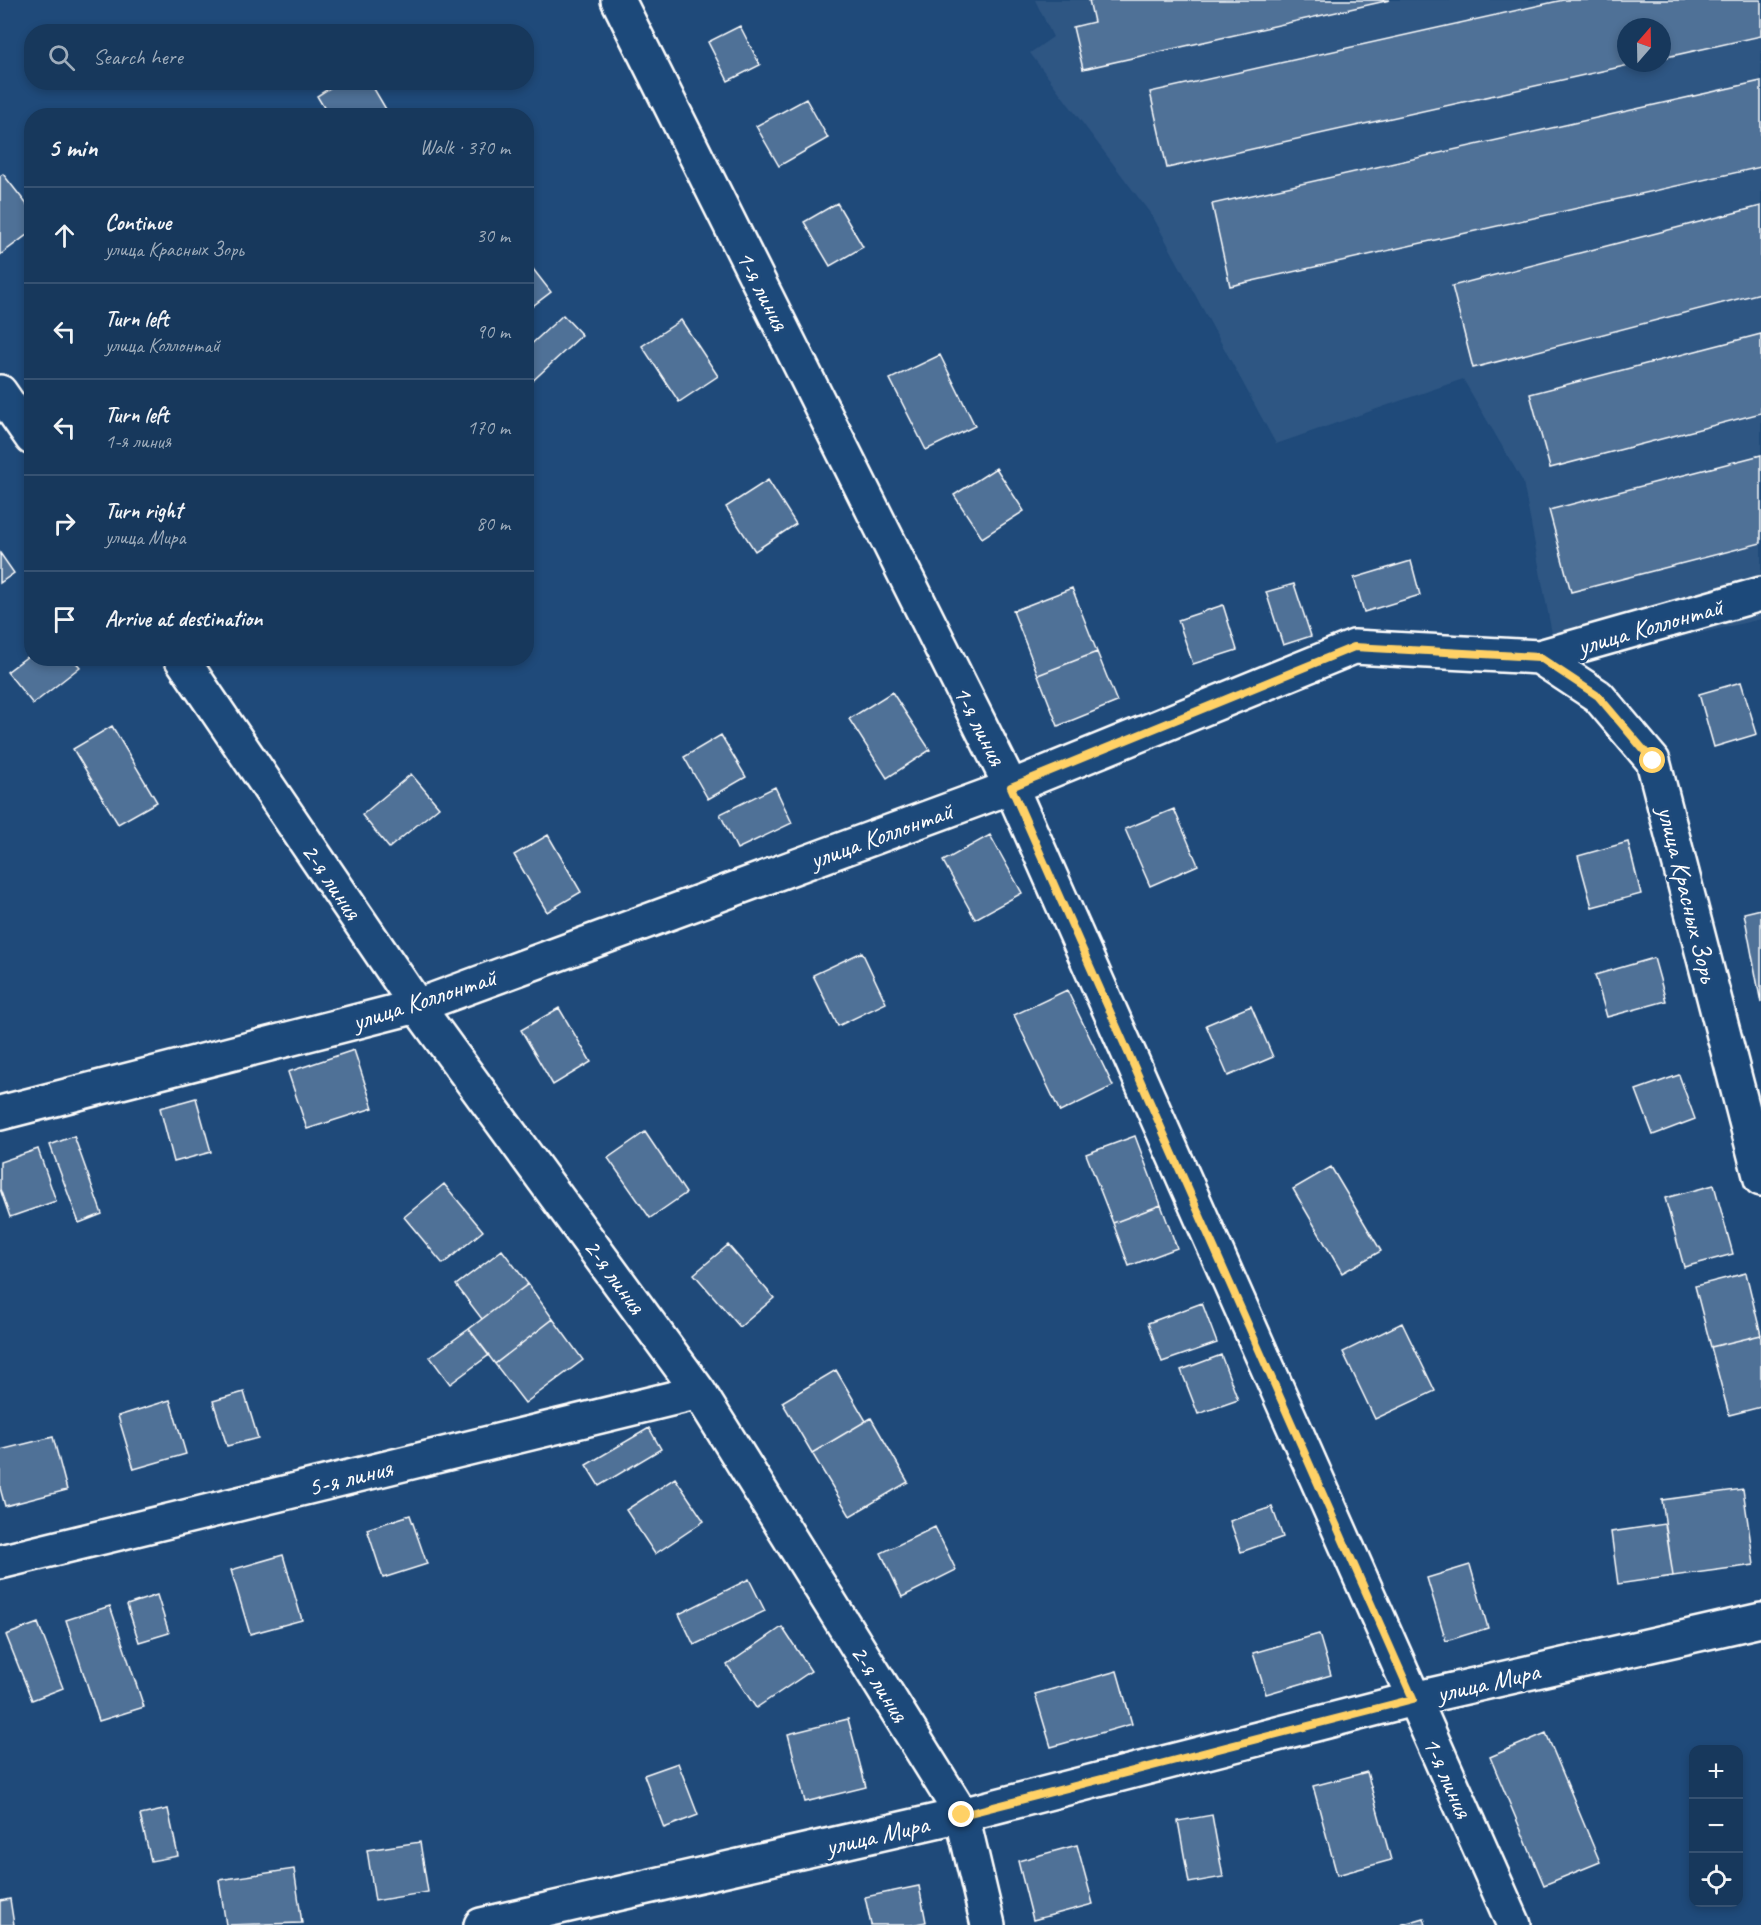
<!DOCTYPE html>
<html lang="en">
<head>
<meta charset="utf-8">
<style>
	body { margin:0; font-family:Caveat,sans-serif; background:#244365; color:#f1f3f6 }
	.controls { position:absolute; right:18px; bottom:18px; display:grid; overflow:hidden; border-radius:12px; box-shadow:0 3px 9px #0003 }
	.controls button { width:54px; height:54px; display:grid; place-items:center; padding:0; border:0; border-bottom:2px solid #365272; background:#17385c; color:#f1f3f6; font:30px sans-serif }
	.compass { position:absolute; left:1617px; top:18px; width:54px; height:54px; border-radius:50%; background:#17385c; box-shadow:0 3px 9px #0003; rotate:20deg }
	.stop { position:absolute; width:18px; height:18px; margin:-14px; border:4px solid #ffd166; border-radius:50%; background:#fff }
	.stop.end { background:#ffd166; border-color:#fff; box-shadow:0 2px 6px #0008 }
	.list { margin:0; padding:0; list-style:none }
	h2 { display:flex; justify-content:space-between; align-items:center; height:78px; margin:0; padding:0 24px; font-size:26px }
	h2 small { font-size:20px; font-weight:400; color:#9eacbb }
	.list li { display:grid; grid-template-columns:39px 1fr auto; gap:18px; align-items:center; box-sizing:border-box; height:96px; padding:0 24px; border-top:2px solid #365272 }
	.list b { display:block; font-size:22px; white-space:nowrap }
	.list p { margin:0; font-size:20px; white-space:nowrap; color:#9eacbb }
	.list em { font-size:20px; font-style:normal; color:#9eacbb }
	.icon { flex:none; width:33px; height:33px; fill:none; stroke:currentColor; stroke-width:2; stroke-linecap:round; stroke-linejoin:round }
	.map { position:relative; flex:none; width:1761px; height:1925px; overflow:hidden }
	.search { position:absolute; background:#17385c; box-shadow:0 3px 9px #0003; left:24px; top:24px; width:510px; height:66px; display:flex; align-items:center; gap:15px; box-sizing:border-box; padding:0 21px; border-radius:24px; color:#9eacbb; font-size:22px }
	.panel { position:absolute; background:#17385c; box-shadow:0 3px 9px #0003; left:24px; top:108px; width:510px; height:558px; border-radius:24px }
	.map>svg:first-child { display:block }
	.built { fill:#2e5683; fill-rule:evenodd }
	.building { fill:#507197; stroke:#fff; stroke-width:1.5 }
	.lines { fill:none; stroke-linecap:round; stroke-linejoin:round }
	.minor-casing { stroke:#fff; stroke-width:38 }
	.secondary-casing { stroke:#fff; stroke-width:38 }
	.minor { stroke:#1f4a7a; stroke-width:33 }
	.secondary { stroke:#1f4a7a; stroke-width:33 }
	.route { stroke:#ffd166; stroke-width:8 }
	.labels { text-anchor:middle; stroke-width:6; stroke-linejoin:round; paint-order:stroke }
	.street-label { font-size:26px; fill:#fff; stroke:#1f4a7a }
</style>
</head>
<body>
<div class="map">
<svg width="1761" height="1925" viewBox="0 0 1761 1925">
	<rect width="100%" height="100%" fill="#1f4a7a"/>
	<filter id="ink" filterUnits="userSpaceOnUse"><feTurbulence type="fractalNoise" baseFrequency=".0167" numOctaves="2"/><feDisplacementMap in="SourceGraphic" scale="12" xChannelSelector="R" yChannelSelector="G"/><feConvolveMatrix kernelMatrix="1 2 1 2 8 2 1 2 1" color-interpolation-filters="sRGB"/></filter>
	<g filter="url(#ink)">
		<path class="built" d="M1035 0H1761V619L1589 659 1553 639 1523 482 1463 379 1276 444 1153 217 1030 53 1053 37ZM1626 27H1662V63H1626Z"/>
		<path class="building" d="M1089 0H1390L1083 69 1073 27 1094 22Z
			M1563 0H1761V36L1662 58V27H1626V63H1638L1167 168 1150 92Z
			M740 26 760 65 728 81 708 42Z
			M1761 81V167L1230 286 1212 204Z
			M339 82H370L390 116H329L317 96Z
			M806 99 828 138 779 166 756 126Z
			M3 174 32 211V231L0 255V176Z
			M837 203 863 247 830 266 804 222Z
			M1761 206V293L1473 368 1452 286Z
			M526 260 551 292 526 311Z
			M563 315 582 335 526 387V349Z
			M681 320 718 376 679 402 642 346Z
			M1761 334V413L1550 468 1530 394Z
			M940 355 975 426 926 450 890 379Z
			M1761 455V543L1571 592 1549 510Z
			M996 468 1024 511 982 538 954 495Z
			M768 480 796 524 755 551 726 507Z
			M0 553 14 573 0 583Z
			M1411 561 1420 595 1364 612 1354 578Z
			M1294 584 1311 636 1283 645 1266 592Z
			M1072 588 1097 652 1038 675 1013 611Z
			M1223 605 1237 650 1193 664 1178 620Z
			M1097 652 1117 702 1058 726 1038 675Z
			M32 653V658H72L80 667 33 704 7 672Z
			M1741 682 1757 734 1714 747 1699 694Z
			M892 692 930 750 887 778 849 719Z
			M112 726 157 802 118 824 73 749Z
			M721 735 746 777 708 799 684 757Z
			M411 774 439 807 389 848 362 815Z
			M775 787 792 823 737 849 720 814Z
			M1174 809 1198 865 1150 886 1125 829Z
			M548 835 581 892 547 912 514 855Z
			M990 835 1022 893 975 919 943 861Z
			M1628 842 1641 894 1592 907 1578 856Z
			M1761 909V1003L1744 913Z
			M862 952 886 1003 838 1026 813 975Z
			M1654 958 1666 1001 1607 1017 1595 975Z
			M1067 990 1113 1086 1060 1112 1014 1015Z
			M1251 1006 1273 1057 1228 1076 1206 1025Z
			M559 1008 591 1062 553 1085 521 1030Z
			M354 1050 373 1108 307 1129 288 1072Z
			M1679 1075 1695 1119 1653 1135 1636 1090Z
			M196 1098 211 1152 174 1162 160 1108Z
			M645 1132 686 1193 650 1218 608 1158Z
			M74 1136 102 1214 79 1223 50 1145Z
			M1135 1136 1161 1205 1113 1223 1086 1154Z
			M38 1149 56 1201 10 1217 0 1189V1162Z
			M1331 1167 1381 1251 1342 1273 1293 1189Z
			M444 1184 483 1231 443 1264 404 1217Z
			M1714 1185 1733 1254 1684 1267 1665 1198Z
			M1161 1205 1177 1248 1129 1266 1113 1223Z
			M728 1245 774 1298 740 1327 694 1274Z
			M502 1250 528 1284 482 1319 456 1285Z
			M1746 1273 1761 1335 1711 1347 1695 1286Z
			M528 1284 553 1319 495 1364 469 1329Z
			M1202 1303 1217 1343 1162 1362 1148 1323Z
			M553 1319 583 1360 525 1403 495 1364Z
			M1402 1323 1435 1391 1375 1419 1343 1352Z
			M469 1329 489 1355 450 1384 430 1357Z
			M1761 1335V1407L1729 1415 1711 1347Z
			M1221 1355 1238 1400 1198 1414 1181 1370Z
			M836 1370 866 1421 812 1453 782 1402Z
			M244 1392 258 1438 227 1446 213 1401Z
			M170 1400 186 1454 134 1469 118 1416Z
			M871 1418 908 1482 850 1516 812 1453Z
			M649 1428 661 1449 599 1486 586 1465Z
			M53 1437 67 1490 5 1506 0 1488V1450Z
			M675 1478 704 1521 655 1554 626 1510Z
			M1743 1489 1754 1565 1673 1576 1662 1500Z
			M1272 1507 1283 1537 1241 1552 1230 1521Z
			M410 1515 427 1564 383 1578 367 1529Z
			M1665 1524 1673 1576 1618 1584 1611 1532Z
			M935 1527 956 1570 902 1597 881 1553Z
			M283 1555 302 1620 250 1634 231 1570Z
			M1470 1565 1488 1628 1446 1641 1427 1578Z
			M749 1579 765 1611 694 1645 679 1614Z
			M157 1595 169 1633 139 1642 127 1605Z
			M110 1606 144 1707 99 1721 66 1620Z
			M38 1623 63 1688 32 1700 6 1635Z
			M782 1627 811 1671 756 1708 727 1665Z
			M1319 1634 1331 1675 1266 1694 1253 1653Z
			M1117 1671 1132 1724 1051 1747 1035 1694Z
			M848 1719 866 1787 805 1802 788 1734Z
			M1546 1733 1600 1862 1544 1885 1490 1757Z
			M678 1763 698 1815 664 1828 644 1775Z
			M1367 1772 1391 1860 1337 1875 1313 1786Z
			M168 1809 178 1856 151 1861 140 1815Z
			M1212 1815 1223 1877 1189 1883 1178 1821Z
			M420 1842 428 1892 375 1901 367 1850Z
			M1077 1845 1093 1904 1033 1920 1018 1861Z
			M294 1869 302 1923 226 1925 219 1880Z
			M919 1886 926 1922 911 1925H871L865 1897Z
			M10 1899 14 1925H0V1901Z
			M1424 1918 1426 1925H1400Z"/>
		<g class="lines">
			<g class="minor-casing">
				<path id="minor" d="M618 0 1011 787 1514 1925
					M0 392 32 438
					M1539 657 1598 696 1653 761 1761 1179
					M181 658 417 1006 699 1392 962 1815 988 1925
					M0 1113 417 1006 1011 787 1354 647 1539 657 1761 594
					M0 1562 699 1392"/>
			</g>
			<g class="secondary-casing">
				<path id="secondary" d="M481 1925 962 1815 1413 1699 1761 1620"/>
			</g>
			<use href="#minor" class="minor"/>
			<use href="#secondary" class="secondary"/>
		</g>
	</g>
	<g class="lines" filter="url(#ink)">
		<path class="route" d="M962 1815 1413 1699 1011 787 1354 647 1539 657 1598 696 1653 761"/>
	</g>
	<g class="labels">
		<g class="street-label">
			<text transform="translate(763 290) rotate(63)" y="9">1-я линия</text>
			<text transform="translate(1650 626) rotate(-16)" y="9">улица Коллонтай</text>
			<text transform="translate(980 725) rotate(63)" y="9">1-я линия</text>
			<text transform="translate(881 835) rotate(-20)" y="9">улица Коллонтай</text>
			<text transform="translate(332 881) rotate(56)" y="9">2-я линия</text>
			<text transform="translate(1688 894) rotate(76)" y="9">улица Красных Зорь</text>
			<text transform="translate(424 999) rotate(-18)" y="9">улица Коллонтай</text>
			<text transform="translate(615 1276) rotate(54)" y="9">2-я линия</text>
			<text transform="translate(350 1477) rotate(-14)" y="9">5-я линия</text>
			<text transform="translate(1488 1682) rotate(-13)" y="9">улица Мира</text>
			<text transform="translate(880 1683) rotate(58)" y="9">2-я линия</text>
			<text transform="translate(1448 1777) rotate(66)" y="9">1-я линия</text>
			<text transform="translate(877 1835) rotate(-13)" y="9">улица Мира</text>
		</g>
	</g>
</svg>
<div class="controls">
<button>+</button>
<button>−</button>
<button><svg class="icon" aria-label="locate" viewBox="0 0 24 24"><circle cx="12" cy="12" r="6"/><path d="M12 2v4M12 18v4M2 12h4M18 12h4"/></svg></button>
</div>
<svg class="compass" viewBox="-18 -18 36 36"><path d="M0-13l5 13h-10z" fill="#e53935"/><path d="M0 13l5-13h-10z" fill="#9eacbb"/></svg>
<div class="stop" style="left:1653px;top:761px"></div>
<div class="stop end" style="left:962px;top:1815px"></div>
<div class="search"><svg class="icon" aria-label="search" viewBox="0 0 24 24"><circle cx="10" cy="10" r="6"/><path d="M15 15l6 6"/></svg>Search here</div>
<section class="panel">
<h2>5 min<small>Walk · 370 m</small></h2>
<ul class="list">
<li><svg class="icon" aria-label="ahead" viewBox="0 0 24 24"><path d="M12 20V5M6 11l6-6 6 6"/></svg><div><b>Continue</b><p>улица Красных Зорь</p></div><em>30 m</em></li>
<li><svg class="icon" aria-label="left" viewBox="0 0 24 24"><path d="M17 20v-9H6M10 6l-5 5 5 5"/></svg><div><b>Turn left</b><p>улица Коллонтай</p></div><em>90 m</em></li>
<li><svg class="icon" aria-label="left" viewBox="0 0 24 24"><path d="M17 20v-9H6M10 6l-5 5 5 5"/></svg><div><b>Turn left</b><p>1-я линия</p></div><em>170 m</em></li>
<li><svg class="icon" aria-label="right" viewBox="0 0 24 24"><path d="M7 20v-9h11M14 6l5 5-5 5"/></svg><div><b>Turn right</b><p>улица Мира</p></div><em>80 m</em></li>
<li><svg class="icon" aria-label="arrive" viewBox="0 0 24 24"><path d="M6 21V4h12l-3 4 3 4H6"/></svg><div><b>Arrive at destination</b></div></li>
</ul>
</section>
</div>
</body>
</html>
